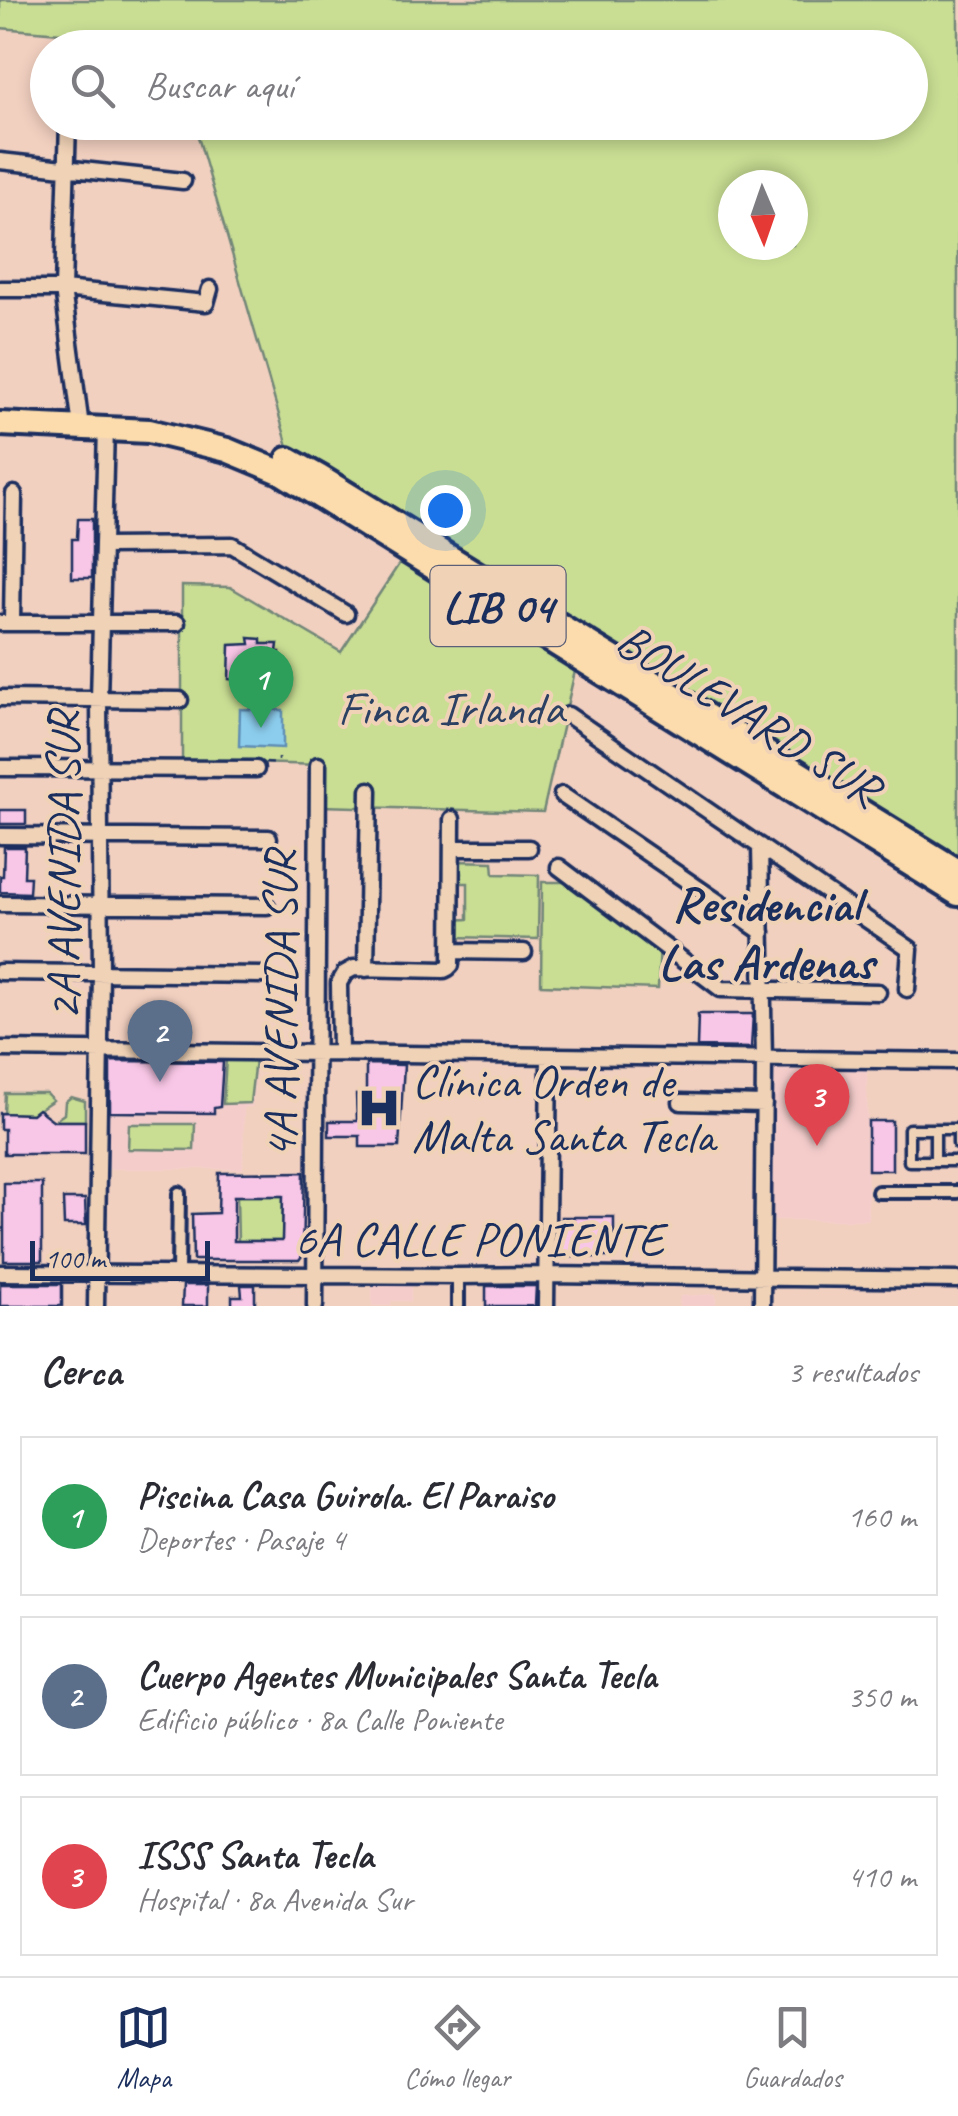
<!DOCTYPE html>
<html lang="es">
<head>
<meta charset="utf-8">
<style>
	body { margin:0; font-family:Caveat,sans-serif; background:#f2f2f3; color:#2b2b33 }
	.compass { position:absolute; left:718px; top:170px; width:90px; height:90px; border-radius:50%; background:#fff; box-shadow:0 5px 15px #0003; rotate:178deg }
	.scale { position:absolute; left:30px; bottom:25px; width:180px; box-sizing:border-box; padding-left:10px; border:5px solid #1b2f5e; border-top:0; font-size:28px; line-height:35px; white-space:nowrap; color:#1b2f5e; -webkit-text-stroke:8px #f0d2b6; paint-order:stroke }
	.you { position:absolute; left:445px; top:510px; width:35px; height:35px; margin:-25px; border:8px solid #fff; border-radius:50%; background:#1a73e8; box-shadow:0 0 0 15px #1a73e833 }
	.badge { display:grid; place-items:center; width:65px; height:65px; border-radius:50%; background:#1b2f5e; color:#fff; font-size:32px; font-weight:700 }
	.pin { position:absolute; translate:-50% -82px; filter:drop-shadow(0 2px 5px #0008) }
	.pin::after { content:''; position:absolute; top:52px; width:35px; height:30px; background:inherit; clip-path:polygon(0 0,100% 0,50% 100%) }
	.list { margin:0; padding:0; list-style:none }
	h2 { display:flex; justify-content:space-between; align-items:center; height:130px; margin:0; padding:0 40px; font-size:42px }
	h2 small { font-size:32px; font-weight:400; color:#7c7c81 }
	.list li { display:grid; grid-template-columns:65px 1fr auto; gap:30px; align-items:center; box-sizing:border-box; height:160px; margin:0 20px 20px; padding:0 20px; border:2px solid #e1e1e2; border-radius:0px }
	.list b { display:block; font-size:38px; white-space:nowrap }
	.list p { margin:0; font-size:32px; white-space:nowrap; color:#7c7c81 }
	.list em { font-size:32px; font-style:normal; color:#7c7c81 }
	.icon { flex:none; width:55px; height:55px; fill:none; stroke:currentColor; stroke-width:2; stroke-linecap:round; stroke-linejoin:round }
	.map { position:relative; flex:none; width:958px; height:1306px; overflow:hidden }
	.search { position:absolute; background:#fff; box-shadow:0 5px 15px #0003; left:30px; right:30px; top:30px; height:110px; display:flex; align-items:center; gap:25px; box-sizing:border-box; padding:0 35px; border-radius:55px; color:#7c7c81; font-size:38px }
	.sheet { height:670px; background:#fff }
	nav { display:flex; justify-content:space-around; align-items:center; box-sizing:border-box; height:140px; border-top:2px solid #e1e1e2; background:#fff; font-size:28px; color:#7c7c81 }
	nav a { display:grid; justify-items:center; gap:5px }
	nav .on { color:#1b2f5e }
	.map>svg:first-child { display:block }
	.built { fill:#f4cdcb }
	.green { fill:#c9de93; stroke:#728678; stroke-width:2.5; fill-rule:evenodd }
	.water { fill:#8ccded; stroke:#5f8eb4; stroke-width:2.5 }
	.building { fill:#f8c6e6; stroke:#1b2f5e; stroke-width:2.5; fill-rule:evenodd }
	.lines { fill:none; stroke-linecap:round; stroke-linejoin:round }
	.service-casing { stroke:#1b2f5e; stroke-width:15 }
	.pedestrian-casing { stroke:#1b2f5e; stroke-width:18 }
	.minor-casing { stroke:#1b2f5e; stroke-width:21 }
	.trunk-casing { stroke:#1b2f5e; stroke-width:30 }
	.path { stroke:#1b2f5e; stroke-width:2.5; stroke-dasharray:8 8; stroke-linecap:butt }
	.service { stroke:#f0d2b6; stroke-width:8 }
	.pedestrian { stroke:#f0d2b6; stroke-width:10 }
	.minor { stroke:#f0d2b6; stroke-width:14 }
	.trunk { stroke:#fcdcac; stroke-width:22 }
	.labels { text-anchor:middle; stroke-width:8; stroke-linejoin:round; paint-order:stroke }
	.shield { fill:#f0d2b6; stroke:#5b6078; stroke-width:2.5 }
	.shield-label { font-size:45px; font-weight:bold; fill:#1b2f5e }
	.park-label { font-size:48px; fill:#2c4063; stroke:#f0d2b6 }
	.street-label { font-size:48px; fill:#1b2f5e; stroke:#f0d2b6 }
	.poi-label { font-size:48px; fill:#1b2f5e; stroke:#f0d2b6; text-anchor:start }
	.neighbourhood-label { font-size:50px; font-weight:bold; fill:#1b2f5e; stroke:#f0d2b6 }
</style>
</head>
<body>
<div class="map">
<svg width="958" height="1306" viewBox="0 0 958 1306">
	<rect width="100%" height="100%" fill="#f2d0c0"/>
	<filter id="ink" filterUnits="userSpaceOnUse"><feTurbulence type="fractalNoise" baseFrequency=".01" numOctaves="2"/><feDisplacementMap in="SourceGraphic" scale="20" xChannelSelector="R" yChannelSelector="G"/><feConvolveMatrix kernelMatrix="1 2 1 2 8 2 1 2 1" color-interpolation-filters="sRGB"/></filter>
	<g filter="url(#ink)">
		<path class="built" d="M223 1057H257L252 1107H244L243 1169H98L99 1112 214 1113V1108L220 1107Z
			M767 1069 867 1070 868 1220H764Z
			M372 1279 411 1280V1301H391V1306H372Z
			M716 1294V1306H679L680 1296Z"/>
		<path class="green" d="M0 0H958V860L290 453 194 123 910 122V48L172 47 170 42 0 28ZM733 185H793V245H733Z
			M403 558 577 662 543 812 320 806 322 765 182 761V586L230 587 341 652Z
			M455 861 493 862 494 874 539 875 538 939 453 937V920L468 919V883H454Z
			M542 882H574L660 941 658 989 541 985Z
			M226 1059H255L250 1103 223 1104Z
			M5 1093H46L53 1100 32 1114 4 1113Z
			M71 1097 85 1101V1121H54L64 1114 65 1102Z
			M129 1124H195L194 1150 128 1149Z
			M237 1196H283L282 1241H238Z"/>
		<path class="water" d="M240 709 283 710V748L239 746Z"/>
		<path class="building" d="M78 519H92V578H72V539H77Z
			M249 638 261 639V644H278L277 652H280L278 679 273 684H265L246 665 244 680 229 679 230 645 250 644Z
			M0 810H26V824H0Z
			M4 847H25L24 877H30L29 893 0 892V876H3Z
			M698 1014H753L751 1048 697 1047Z
			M110 1061 223 1062 220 1107 214 1108V1113L110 1112Z
			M366 1064 404 1065 399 1147H360V1136H329V1121H357L356 1095 366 1094Z
			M38 1109 54 1121H85V1154H4V1129H0V1113L32 1114Z
			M868 1121H892V1170H868Z
			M304 1172 302 1256 299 1260H193L192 1214 218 1213 219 1173ZM234 1196H283L282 1241H234Z
			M4 1183H42V1261H4Z
			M63 1199H85L86 1225H64Z
			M561 1217H614V1257H562Z
			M0 1284H62V1306H0Z
			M183 1285H208V1306H182Z
			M241 1285H255V1306H232V1296H242Z
			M486 1286H536L535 1306H486Z"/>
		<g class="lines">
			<g class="service-casing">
				<path id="service" d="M935 1129V1161
					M958 1129H909V1161H958
					M958 1129V1144"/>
			</g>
			<g class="pedestrian-casing">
				<path id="pedestrian" d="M878 1192H958
					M178 1274 179 1193
					M458 1306V1276"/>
			</g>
			<g class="minor-casing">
				<path id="minor" d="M68 122 63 289 81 427
					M0 161 183 181
					M0 289H63L206 303 210 289
					M104 546 232 545 346 614
					M12 622 14 494
					M0 623H177
					M0 698 180 700
					M568 715 910 949 907 989
					M0 768 256 769
					M562 795 762 932
					M0 836 269 838
					M760 846 764 1060 762 1306
					M452 848H529
					M559 867 721 989 878 992
					M0 904 267 906
					M451 951 524 952
					M366 969 369 790
					M0 972 264 975
					M0 1049 958 1061
					M340 1052 339 983 345 973 354 968 444 970 448 968 451 965 452 819
					M681 1102 764 1104
					M0 1273 458 1276 546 1275 958 1280
					M96 1306 101 973 99 700 106 427
					M315 1306 318 765
					M546 1306 549 1057"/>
			</g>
			<g class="trunk-casing">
				<path id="trunk" d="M0 424 149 431 227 450 280 472 958 894
					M288 459 320 477 958 871"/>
			</g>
			<path class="path" d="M265 763 278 764V758"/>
			<use href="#service" class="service"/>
			<use href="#pedestrian" class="pedestrian"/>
			<use href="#minor" class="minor"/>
			<use href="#trunk" class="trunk"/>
		</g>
	</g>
	<defs>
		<g id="hospital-bare" transform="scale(3.45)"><path d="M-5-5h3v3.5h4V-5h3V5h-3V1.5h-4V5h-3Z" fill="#1b2f5e" stroke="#f0d2b6" stroke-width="2.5" paint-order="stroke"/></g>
	</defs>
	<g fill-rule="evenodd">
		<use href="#hospital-bare" x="379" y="1108"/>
	</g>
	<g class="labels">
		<rect class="shield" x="430.5" y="566" width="135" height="80" rx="8"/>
		<g class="shield-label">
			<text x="498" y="622">LIB 04</text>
		</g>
		<g class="park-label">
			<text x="451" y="724">Finca Irlanda</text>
		</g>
		<g class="street-label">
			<text transform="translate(749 713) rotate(32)" y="17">BOULEVARD SUR</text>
			<text transform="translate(62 866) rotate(-90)" y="17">2A AVENIDA SUR</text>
			<text transform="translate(279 1005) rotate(-90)" y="17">4A AVENIDA SUR</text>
			<text x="479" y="1255">6A CALLE PONIENTE</text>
		</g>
		<g class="poi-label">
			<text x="412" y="1097">Clínica Orden de<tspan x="412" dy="55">Malta Santa Tecla</tspan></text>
		</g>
		<g class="neighbourhood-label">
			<text x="766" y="921">Residencial<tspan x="766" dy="58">Las Ardenas</tspan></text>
		</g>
	</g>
</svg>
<svg class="compass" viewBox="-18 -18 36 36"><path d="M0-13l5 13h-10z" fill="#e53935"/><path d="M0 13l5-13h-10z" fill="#7c7c81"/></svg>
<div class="scale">100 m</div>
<div class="you"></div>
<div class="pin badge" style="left:261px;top:728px;background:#2e9e5b">1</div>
<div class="pin badge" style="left:160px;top:1082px;background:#5c6f8a">2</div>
<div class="pin badge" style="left:817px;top:1146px;background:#e0444e">3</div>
<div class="search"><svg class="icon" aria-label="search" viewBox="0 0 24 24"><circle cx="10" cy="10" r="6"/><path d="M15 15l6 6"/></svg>Buscar aquí</div>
</div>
<section class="sheet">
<h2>Cerca<small>3 resultados</small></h2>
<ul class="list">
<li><span class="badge" style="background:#2e9e5b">1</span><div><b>Piscina Casa Guirola. El Paraiso</b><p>Deportes · Pasaje 4</p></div><em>160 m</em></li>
<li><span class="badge" style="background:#5c6f8a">2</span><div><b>Cuerpo Agentes Municipales Santa Tecla</b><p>Edificio público · 8a Calle Poniente</p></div><em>350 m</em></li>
<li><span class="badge" style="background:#e0444e">3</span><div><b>ISSS Santa Tecla</b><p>Hospital · 8a Avenida Sur</p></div><em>410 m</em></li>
</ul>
</section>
<nav>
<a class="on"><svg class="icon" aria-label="map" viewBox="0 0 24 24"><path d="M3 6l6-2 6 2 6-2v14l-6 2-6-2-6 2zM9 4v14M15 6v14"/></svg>Mapa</a>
<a><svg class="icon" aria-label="directions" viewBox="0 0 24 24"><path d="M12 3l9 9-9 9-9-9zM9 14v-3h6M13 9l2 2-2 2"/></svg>Cómo llegar</a>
<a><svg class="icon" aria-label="saved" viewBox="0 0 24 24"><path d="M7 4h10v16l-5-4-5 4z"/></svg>Guardados</a>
</nav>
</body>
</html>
